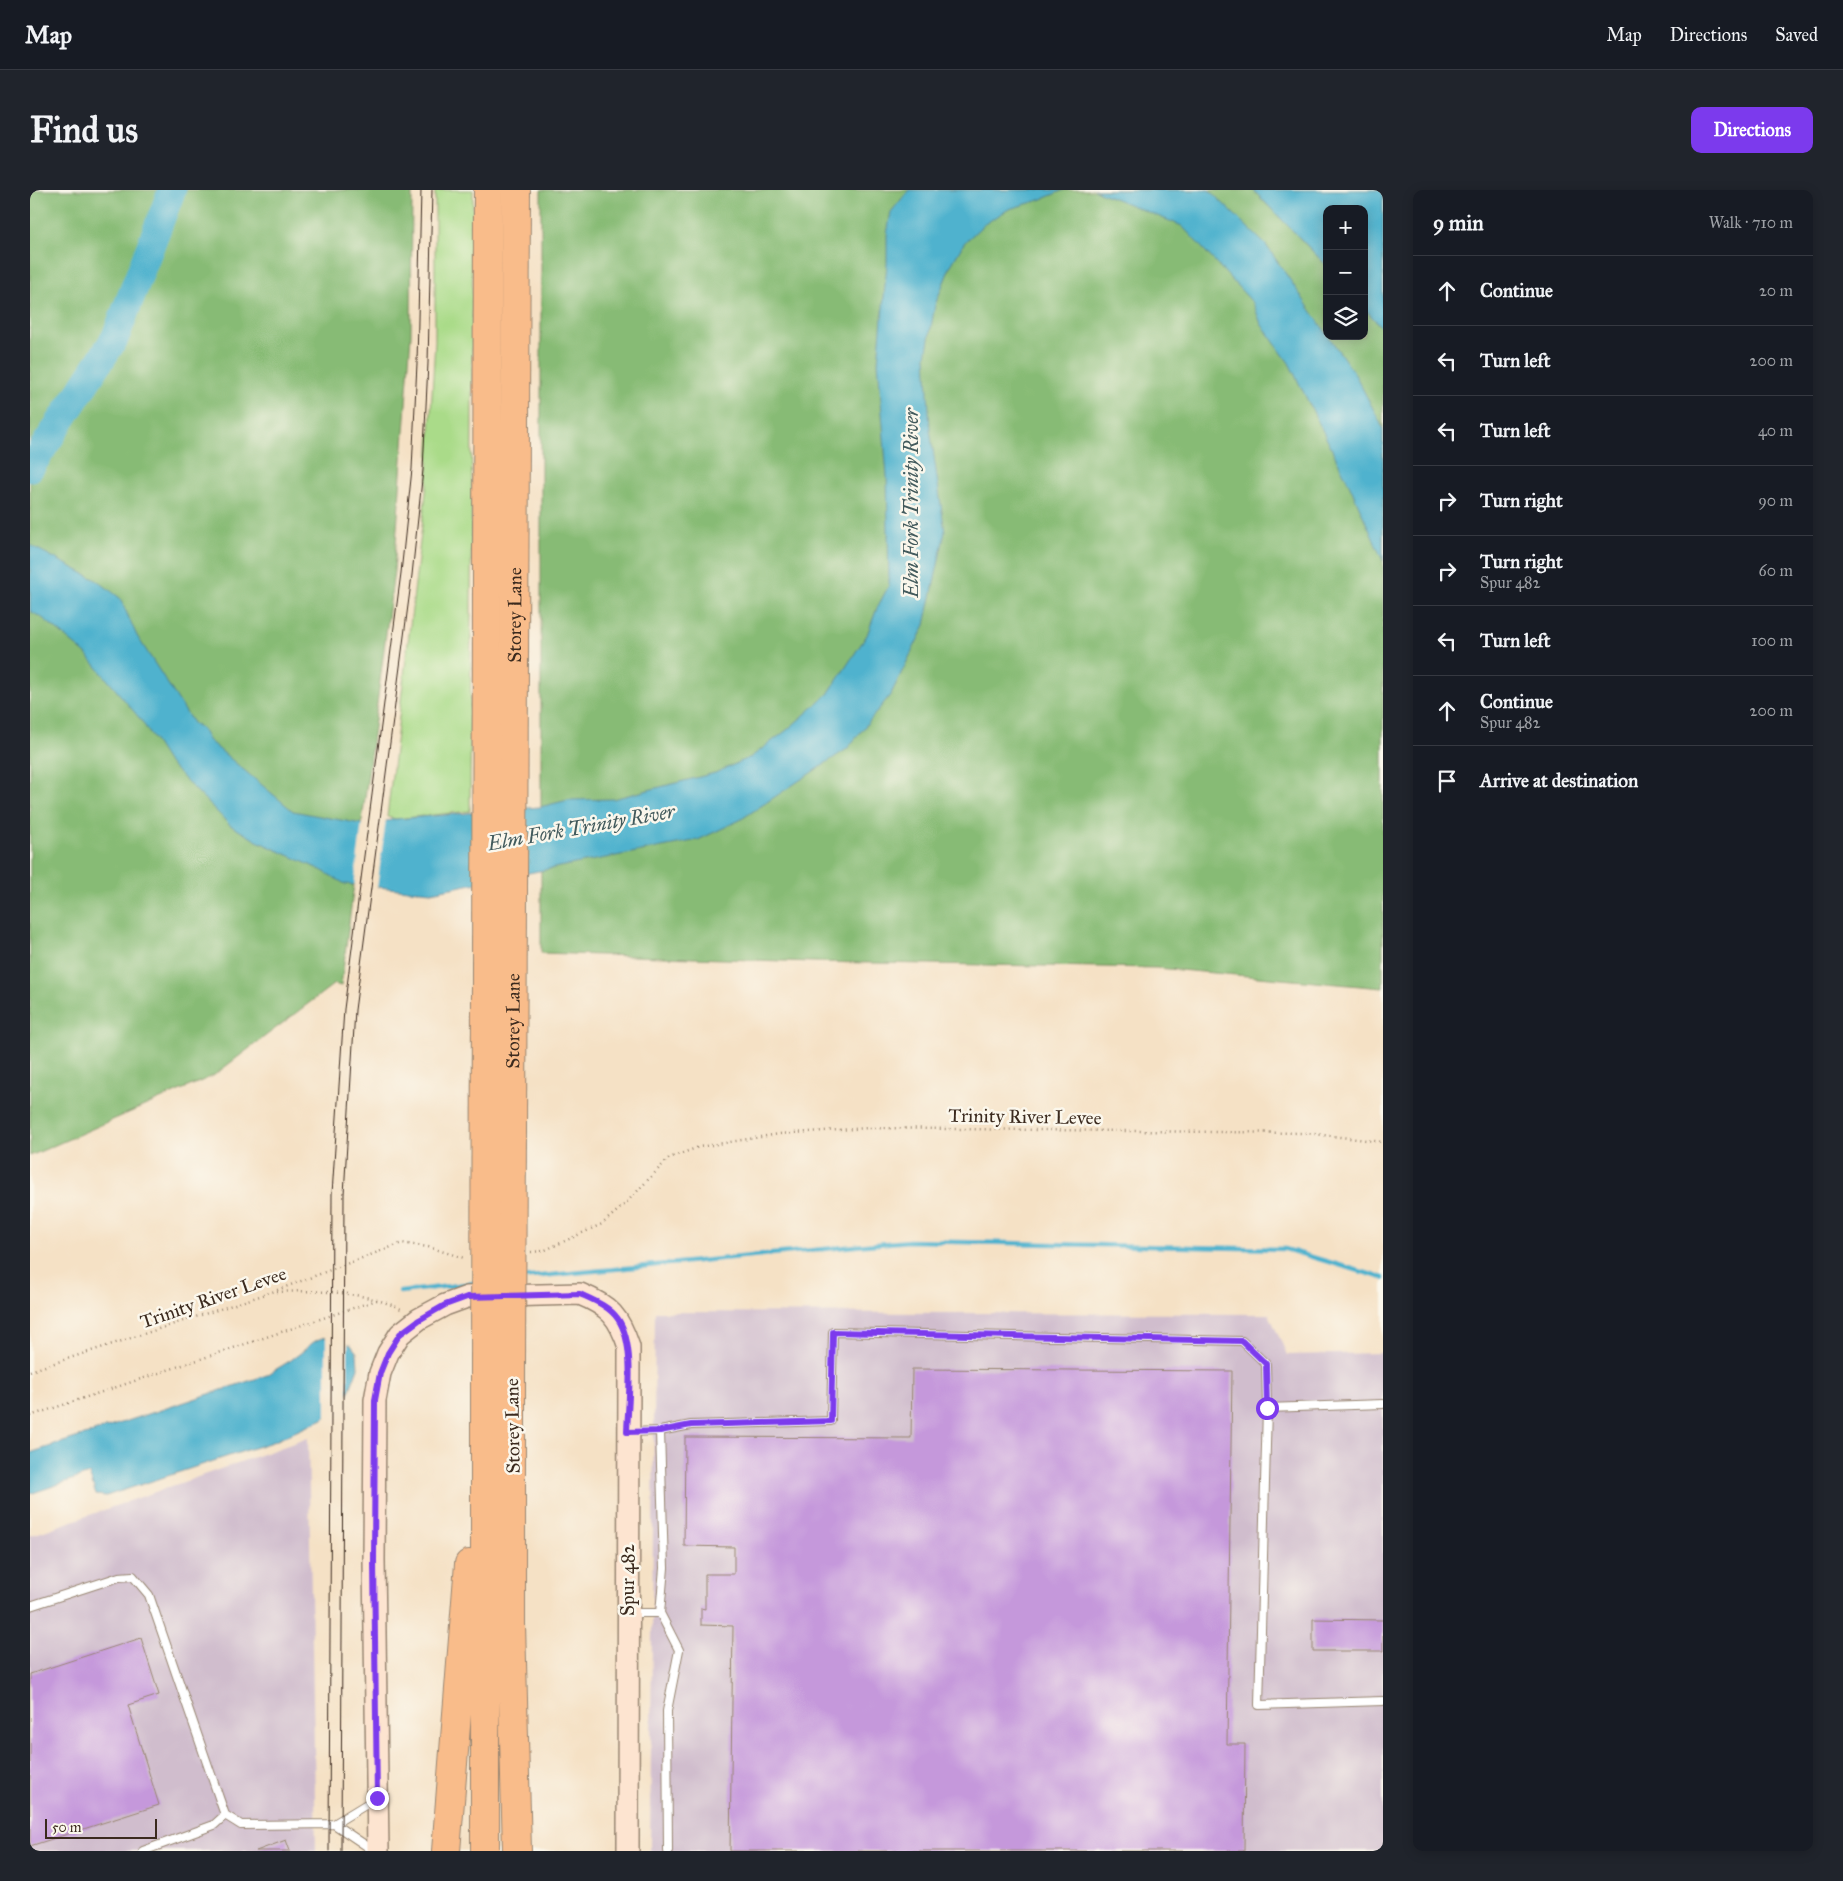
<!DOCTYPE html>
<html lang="en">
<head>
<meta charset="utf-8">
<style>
	body { margin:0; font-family:"IM FELL Great Primer",serif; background:#20242c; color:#f1f3f6 }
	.controls { position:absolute; right:15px; top:15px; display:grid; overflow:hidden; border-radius:10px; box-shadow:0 2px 12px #0003 }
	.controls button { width:45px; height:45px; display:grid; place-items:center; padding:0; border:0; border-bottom:1px solid #363941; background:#171b24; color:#f1f3f6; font:25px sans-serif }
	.scale { position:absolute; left:15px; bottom:12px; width:112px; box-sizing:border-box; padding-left:5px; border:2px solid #3b2a1e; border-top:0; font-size:14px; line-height:18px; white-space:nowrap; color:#3b2a1e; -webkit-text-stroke:4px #fbf7ec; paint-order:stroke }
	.stop { position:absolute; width:15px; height:15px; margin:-11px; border:4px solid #7c3aed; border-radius:50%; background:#fff }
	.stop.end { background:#7c3aed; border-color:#fff; box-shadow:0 1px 5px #0008 }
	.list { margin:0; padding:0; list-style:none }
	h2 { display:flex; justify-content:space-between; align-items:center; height:65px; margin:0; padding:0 20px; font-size:21px }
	h2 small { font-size:16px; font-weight:400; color:#9ea1a6 }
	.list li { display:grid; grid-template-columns:32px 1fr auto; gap:15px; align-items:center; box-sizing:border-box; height:70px; padding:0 20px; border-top:1px solid #363941 }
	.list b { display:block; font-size:19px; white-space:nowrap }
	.list p { margin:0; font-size:16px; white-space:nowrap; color:#9ea1a6 }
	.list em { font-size:16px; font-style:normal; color:#9ea1a6 }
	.icon { flex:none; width:28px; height:28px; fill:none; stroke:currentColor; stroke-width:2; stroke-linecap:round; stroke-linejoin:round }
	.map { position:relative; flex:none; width:1353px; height:1661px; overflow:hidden; border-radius:10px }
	header { display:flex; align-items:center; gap:30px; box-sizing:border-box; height:70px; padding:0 25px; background:#171b24; border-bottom:1px solid #363941 }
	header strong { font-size:24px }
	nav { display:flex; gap:28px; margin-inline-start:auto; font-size:18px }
	.intro { display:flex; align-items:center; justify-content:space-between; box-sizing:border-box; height:120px; padding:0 30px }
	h1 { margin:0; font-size:35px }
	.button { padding:12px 22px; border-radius:10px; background:#7c3aed; color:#fff; font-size:18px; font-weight:700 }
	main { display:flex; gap:30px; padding:0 30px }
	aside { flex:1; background:#171b24; border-radius:10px; box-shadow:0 2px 12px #0003 }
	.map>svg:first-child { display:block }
	.industrial { fill:#d0bdcd }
	.green { fill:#aadb89; stroke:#728254 }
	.forest { fill:#87bb75; stroke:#61724a }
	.water { fill:#4fb2ce; stroke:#456e76 }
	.pier { fill:#f5e1c5 }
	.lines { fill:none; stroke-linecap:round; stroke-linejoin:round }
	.stream { stroke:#4fb2ce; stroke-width:4.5 }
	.river { stroke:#4fb2ce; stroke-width:28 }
	.building { fill:#c598db }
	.lane-casing { stroke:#988672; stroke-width:10 }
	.secondary-casing { stroke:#988672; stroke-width:24 }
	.highway-casing { stroke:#988672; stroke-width:30 }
	.path { stroke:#988672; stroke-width:2.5; stroke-dasharray:1 4; stroke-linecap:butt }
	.lane { stroke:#fff; stroke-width:8 }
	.secondary { stroke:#fde4d0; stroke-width:21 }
	.highway { stroke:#f9bc8a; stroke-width:28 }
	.tram { stroke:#3b2a1e; stroke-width:1 }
	.highway-bridge-casing { stroke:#988672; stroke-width:30; stroke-linecap:butt }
	.highway-bridge { stroke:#f9bc8a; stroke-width:28 }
	.route { stroke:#7c3aed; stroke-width:6 }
	.labels { text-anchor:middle; stroke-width:5; stroke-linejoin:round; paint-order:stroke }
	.street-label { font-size:19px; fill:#3b2a1e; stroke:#fbf7ec }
	.water-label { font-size:20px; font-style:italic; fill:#425a5c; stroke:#fbf7ec }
</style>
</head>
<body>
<header>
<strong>Map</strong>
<nav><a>Map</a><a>Directions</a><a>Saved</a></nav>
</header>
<div class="intro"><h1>Find us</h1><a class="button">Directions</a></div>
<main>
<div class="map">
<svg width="1353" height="1661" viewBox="0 0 1353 1661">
	<rect width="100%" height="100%" fill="#fbf7ec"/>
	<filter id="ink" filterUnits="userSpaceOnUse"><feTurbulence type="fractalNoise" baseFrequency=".02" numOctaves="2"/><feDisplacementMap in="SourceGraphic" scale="10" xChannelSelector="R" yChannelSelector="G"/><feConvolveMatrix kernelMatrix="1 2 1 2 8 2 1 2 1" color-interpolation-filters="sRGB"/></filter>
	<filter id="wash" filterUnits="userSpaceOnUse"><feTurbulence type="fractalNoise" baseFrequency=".0096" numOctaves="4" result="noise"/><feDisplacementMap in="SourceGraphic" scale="20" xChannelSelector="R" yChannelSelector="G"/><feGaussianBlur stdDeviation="1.12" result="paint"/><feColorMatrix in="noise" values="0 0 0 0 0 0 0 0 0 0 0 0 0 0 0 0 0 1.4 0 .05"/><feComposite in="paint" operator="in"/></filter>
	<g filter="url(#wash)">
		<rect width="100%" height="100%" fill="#f5e1c5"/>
		<path class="industrial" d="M625 1122 1239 1124 1257 1165 1353 1163V1661H620Z
			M278 1248 286 1661H0V1346Z"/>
		<path class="green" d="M405 0H443L440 621 366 629 357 627 397 294 405 151Z"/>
		<path class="forest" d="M0 0H382L381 145 364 381 311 796 304 794 183 886 0 966Z
			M511 0H1223L1297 76V146H1334V118L1353 139V798L1127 778 783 772 511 763Z"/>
		<path class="water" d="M879 0H1034L1010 10 979 19 953 35 934 53 920 77 905 115 896 166 900 239 915 342 895 435 861 504 817 559 710 630 668 650 401 702 315 694 291 680 227 651 200 635 137 571 111 530 56 464 14 429 0 421V355L68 391 90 408 107 446 163 533 172 539 178 550 263 621 337 635 366 629 510 617 538 610 583 609 685 583 721 567 757 540 798 504 837 445 847 418 859 395 857 287 848 172 857 73V44L861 22Z
			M1064 0H1179L1236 55 1326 186 1350 232 1353 240V371L1320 296 1259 173 1231 134 1223 113 1152 36Z
			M1223 0H1353V139L1334 118V19H1297V76Z
			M298 1147 321 1155 327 1163 328 1178 316 1210 293 1229 245 1251 76 1306 66 1305 59 1284 0 1304V1263L237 1185C247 1178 258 1173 268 1165 279 1157 284 1148 298 1147Z"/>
		<path class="pier" d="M356 629 347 699 324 697 332 632Z
			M296 1145 318 1150V1211L296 1230Z"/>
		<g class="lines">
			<path class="stream" d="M490 1088 879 1051 1255 1059 1353 1088
				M370 1102 445 1093"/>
			<path class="river" d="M0 278 85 148 142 0"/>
		</g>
		<g id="blocks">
			<path class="building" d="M882 1179 1202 1181 1197 1554H1215L1214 1661H700L703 1436 671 1435V1418L675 1419V1384H704V1357L654 1356 655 1247 881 1248Z
				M1283 1429 1353 1430V1461H1283Z
				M111 1448 129 1505 98 1515 129 1615 0 1656V1484Z
				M256 1650 260 1661H226Z"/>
		</g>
	</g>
	<g filter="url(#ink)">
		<use href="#blocks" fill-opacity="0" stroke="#988672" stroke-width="1"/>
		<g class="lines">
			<g class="lane-casing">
				<path id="lane" d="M1237 1218 1353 1214
					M630 1241 661 1235 801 1231 803 1142 1212 1151 1236 1174 1237 1218 1229 1515 1353 1511
					M0 1416 89 1387 103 1386 119 1405 195 1625 211 1635 304 1634
					M599 1423H630L634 1378 630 1241 601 1242
					M630 1423 649 1460 637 1521 638 1661
					M113 1661 184 1635 195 1625
					M344 1661 304 1634 345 1609"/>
			</g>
			<g class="secondary-casing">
				<path id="secondary" d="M348 1661 344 1370 345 1210 350 1183 358 1163 370 1144 389 1129 415 1115 437 1107 550 1104C580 1116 589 1127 599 1157L598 1661"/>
			</g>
			<g class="highway-casing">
				<path id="highway" d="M481 1173V1434L487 1661
					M455 1177V1661
					M416 1661 439 1374"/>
			</g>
			<path class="path" d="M501 1062 513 1061 572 1034 594 1015 639 968 669 957 749 944 838 938 1276 943 1353 952
				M247 1102C288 1100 335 1101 373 1120
				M0 1181 242 1102 372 1053 398 1057 434 1068
				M0 1226 347 1110"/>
			<use href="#lane" class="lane"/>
			<use href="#secondary" class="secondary"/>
			<use href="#highway" class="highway"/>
			<path class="tram" d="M299 1661 302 1004 314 819 371 383 382 279 387 173 391 0
				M311 1661 314 1004 325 820 382 385 393 280 398 173 402 0"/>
			<g class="highway-bridge-casing">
				<g id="highway-bridge">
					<path id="s1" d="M481 1173 486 0"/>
					<path d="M455 1177 458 0"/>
				</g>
			</g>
			<use href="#highway-bridge" class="highway-bridge"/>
		</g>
	</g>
	<g class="lines" filter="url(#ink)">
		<path class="route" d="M347 1608 344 1370 345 1210 350 1183 358 1163 370 1144 389 1130 415 1115 437 1107 550 1104C563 1110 579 1116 588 1129 606 1155 598 1211 597 1242L630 1241 661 1235 801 1231 803 1142 1212 1151 1236 1174 1237 1218"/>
	</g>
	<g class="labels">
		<g class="street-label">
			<text dy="7" stroke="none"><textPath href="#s1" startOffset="748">Storey Lane</textPath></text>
			<text dy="7" stroke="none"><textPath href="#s1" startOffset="342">Storey Lane</textPath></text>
			<text transform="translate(995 926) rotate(1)" y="7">Trinity River Levee</text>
			<text transform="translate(183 1107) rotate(-19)" y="7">Trinity River Levee</text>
			<text transform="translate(482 1236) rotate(-91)" y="7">Storey Lane</text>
			<text transform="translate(597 1390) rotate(-90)" y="7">Spur 482</text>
		</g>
		<g class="water-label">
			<text transform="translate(881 313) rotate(-90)" y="7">Elm Fork Trinity River</text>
			<text transform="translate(551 637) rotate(-10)" y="7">Elm Fork Trinity River</text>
		</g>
	</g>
</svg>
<div class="controls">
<button>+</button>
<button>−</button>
<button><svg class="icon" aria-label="layers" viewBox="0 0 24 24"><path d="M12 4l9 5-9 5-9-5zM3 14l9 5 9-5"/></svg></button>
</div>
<div class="scale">50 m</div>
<div class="stop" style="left:1237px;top:1218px"></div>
<div class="stop end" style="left:347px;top:1608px"></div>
</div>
<aside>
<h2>9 min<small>Walk · 710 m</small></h2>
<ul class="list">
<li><svg class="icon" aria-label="ahead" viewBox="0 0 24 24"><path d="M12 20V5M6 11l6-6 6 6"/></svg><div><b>Continue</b></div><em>20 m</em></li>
<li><svg class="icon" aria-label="left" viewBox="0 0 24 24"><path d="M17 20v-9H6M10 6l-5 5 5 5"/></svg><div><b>Turn left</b></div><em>200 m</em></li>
<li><svg class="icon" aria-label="left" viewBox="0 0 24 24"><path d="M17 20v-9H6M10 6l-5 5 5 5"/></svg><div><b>Turn left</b></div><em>40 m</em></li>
<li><svg class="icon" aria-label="right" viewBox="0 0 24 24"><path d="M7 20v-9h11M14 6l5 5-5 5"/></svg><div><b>Turn right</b></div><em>90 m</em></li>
<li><svg class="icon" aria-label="right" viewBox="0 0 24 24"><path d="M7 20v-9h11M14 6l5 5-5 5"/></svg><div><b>Turn right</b><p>Spur 482</p></div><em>60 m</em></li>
<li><svg class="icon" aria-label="left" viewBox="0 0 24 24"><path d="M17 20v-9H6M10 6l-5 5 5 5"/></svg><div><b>Turn left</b></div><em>100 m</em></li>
<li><svg class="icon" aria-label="ahead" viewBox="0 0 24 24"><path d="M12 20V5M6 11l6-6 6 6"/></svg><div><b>Continue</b><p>Spur 482</p></div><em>200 m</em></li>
<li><svg class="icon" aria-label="arrive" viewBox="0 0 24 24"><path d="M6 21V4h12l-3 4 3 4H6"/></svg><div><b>Arrive at destination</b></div></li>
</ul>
</aside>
</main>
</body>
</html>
